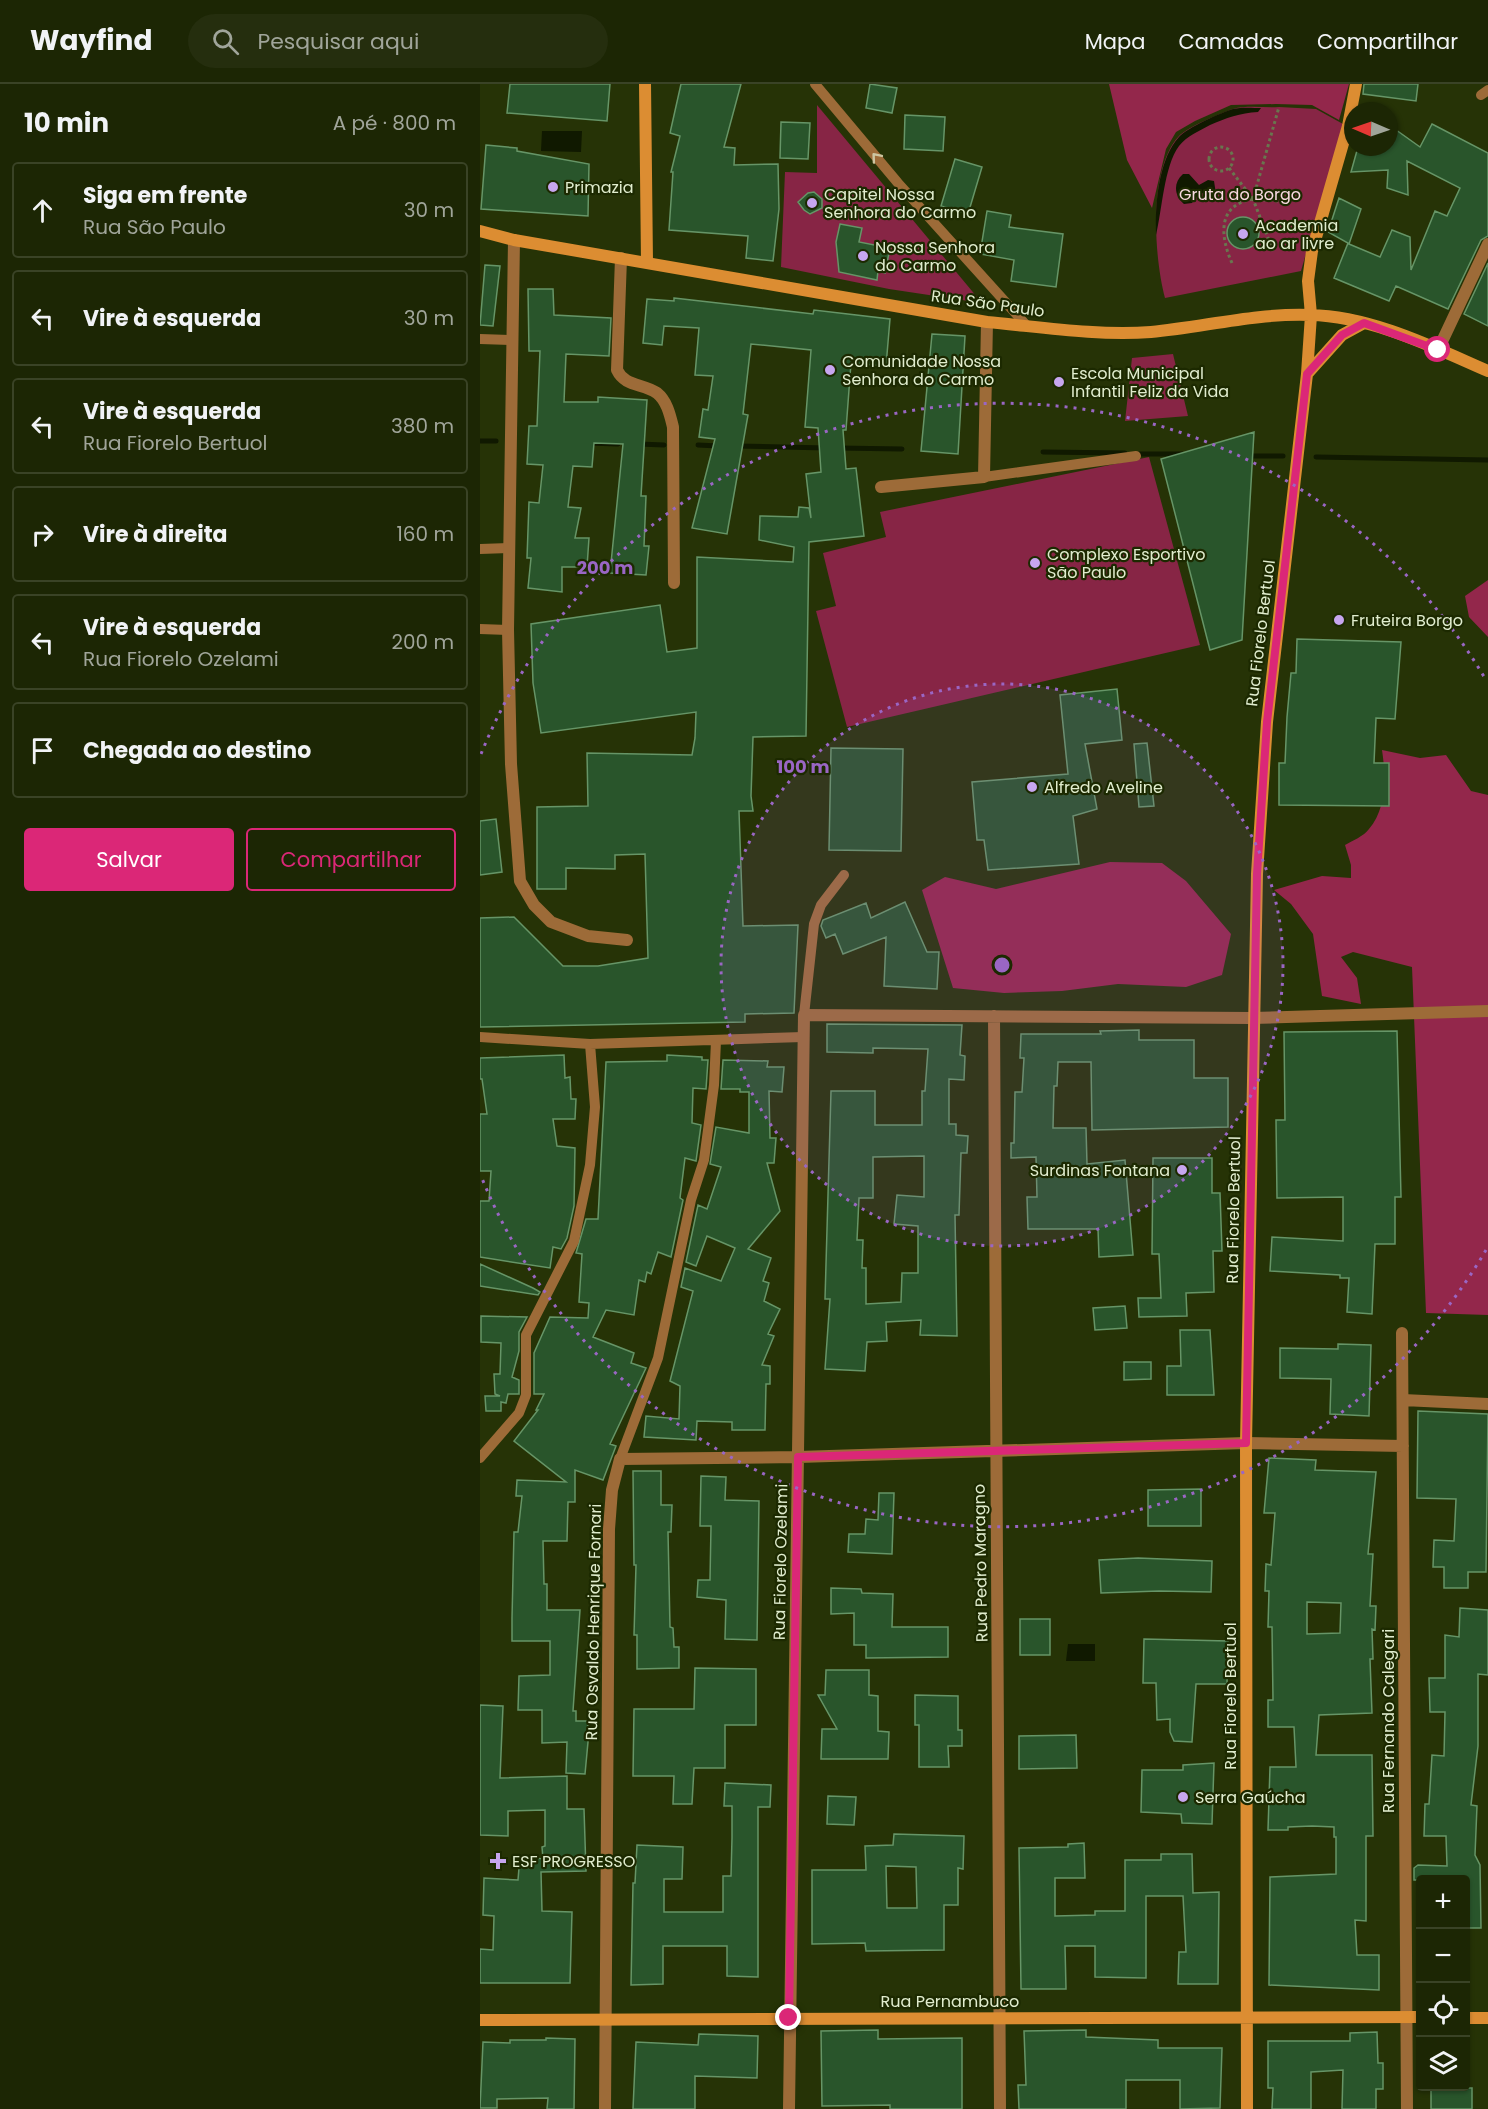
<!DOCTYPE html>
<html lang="pt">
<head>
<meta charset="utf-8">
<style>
	body { margin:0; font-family:Poppins,sans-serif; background:#252e0e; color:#f1f3f6 }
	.controls { position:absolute; right:18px; bottom:18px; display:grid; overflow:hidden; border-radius:6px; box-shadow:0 2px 4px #0004 }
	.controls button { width:54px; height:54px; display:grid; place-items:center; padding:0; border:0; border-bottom:2px solid #3a4326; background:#1c2604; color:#f1f3f6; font:30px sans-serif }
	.compass { position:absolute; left:864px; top:18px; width:54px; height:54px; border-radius:50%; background:#1c2604; box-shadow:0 2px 4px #0004; rotate:272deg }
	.stop { position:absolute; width:18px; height:18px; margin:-14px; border:4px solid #db2777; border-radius:50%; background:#fff }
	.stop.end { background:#db2777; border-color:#fff; box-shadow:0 2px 6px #0008 }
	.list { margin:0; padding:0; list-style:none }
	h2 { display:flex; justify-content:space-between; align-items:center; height:78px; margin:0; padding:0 24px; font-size:26px }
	h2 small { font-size:20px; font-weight:400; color:#a0a59a }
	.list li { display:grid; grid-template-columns:39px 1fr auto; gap:18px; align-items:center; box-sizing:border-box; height:96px; margin:0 12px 12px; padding:0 12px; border:2px solid #3a4326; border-radius:6px }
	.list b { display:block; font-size:22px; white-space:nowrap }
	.list p { margin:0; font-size:20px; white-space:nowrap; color:#a0a59a }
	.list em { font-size:20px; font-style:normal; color:#a0a59a }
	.actions { display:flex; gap:12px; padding:18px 24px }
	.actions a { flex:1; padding:14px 0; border:2px solid #db2777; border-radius:6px; text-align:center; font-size:21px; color:#db2777 }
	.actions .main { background:#db2777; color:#fff }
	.icon { flex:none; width:33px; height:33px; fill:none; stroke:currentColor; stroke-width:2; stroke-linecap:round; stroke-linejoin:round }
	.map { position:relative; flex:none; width:1008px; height:2025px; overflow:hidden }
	header { display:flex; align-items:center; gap:36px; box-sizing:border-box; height:84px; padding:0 30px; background:#1c2604; border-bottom:2px solid #3a4326 }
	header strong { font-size:28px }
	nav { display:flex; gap:33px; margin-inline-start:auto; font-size:21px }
	.search { width:420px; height:54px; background:#252e0e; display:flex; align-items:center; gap:15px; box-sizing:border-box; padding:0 21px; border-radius:33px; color:#a0a59a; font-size:22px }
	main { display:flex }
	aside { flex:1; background:#1c2604 }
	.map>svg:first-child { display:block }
	.green { fill:#872545 }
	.forest { fill:#93274b }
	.water { fill:#101900 }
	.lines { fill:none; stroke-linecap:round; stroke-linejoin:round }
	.stream { stroke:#101900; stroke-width:5 }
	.building { fill:#29552b; stroke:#669567; stroke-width:1.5; fill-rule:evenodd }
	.path { stroke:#69764e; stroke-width:3; stroke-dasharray:3 3; stroke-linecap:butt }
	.lane { stroke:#9d6b38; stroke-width:10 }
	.street { stroke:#9d6b38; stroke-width:12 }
	.secondary { stroke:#dc8d32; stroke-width:12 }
	.oneway { stroke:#cdc6a1 }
	.route { stroke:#db2777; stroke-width:8 }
	.ring { fill:none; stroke:#9a66c4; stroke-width:3; stroke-dasharray:3 6 }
	.poi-dot { fill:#c7a6ef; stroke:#1c2900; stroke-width:2 }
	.labels { text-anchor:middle; stroke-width:4.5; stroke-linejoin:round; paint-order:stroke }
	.poi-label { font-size:16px; fill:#e1edce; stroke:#1c2900; text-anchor:start }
	.park-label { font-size:16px; fill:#f9dae0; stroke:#1c2900 }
	.street-label { font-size:16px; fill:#e1edce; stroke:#1c2900 }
	.centre { fill:#9a66c4; stroke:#1c2900; stroke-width:3 }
	.ring-label { font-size:18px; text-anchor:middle; font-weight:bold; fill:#9a66c4; stroke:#1c2900; stroke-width:4.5; stroke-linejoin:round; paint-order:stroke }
</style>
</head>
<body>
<header>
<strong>Wayfind</strong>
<div class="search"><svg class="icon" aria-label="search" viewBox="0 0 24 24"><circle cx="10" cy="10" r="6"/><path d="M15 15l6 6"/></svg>Pesquisar aqui</div>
<nav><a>Mapa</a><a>Camadas</a><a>Compartilhar</a></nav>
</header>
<main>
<aside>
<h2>10 min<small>A pé · 800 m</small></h2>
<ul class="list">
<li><svg class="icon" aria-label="ahead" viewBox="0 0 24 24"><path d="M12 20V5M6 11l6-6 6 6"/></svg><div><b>Siga em frente</b><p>Rua São Paulo</p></div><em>30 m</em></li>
<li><svg class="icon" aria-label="left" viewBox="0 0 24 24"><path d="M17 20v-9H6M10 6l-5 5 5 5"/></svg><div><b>Vire à esquerda</b></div><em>30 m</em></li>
<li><svg class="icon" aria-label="left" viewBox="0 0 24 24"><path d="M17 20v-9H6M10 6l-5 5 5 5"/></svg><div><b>Vire à esquerda</b><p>Rua Fiorelo Bertuol</p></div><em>380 m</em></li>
<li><svg class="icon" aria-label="right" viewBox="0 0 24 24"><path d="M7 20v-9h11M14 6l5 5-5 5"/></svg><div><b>Vire à direita</b></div><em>160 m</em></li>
<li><svg class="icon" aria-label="left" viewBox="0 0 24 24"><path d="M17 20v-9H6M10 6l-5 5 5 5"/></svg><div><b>Vire à esquerda</b><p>Rua Fiorelo Ozelami</p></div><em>200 m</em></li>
<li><svg class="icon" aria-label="arrive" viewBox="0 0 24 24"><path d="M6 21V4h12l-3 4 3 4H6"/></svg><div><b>Chegada ao destino</b></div></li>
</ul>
<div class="actions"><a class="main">Salvar</a><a>Compartilhar</a></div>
</aside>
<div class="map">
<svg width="1008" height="2025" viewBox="0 0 1008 2025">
	<rect width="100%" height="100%" fill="#263306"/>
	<path class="green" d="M337 21 502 219 409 205 301 183 305 88 337 89Z
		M799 23 836 25 863 40 821 187 685 214C674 173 668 85 699 52 708 43 741 29 753 25 767 21 785 24 799 23Z
		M693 270 708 332 645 337 652 274Z
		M669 373 720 561 367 643 336 527 356 522 343 469 406 453 400 428Z"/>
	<path class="forest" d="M629 0H869L859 36 832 21 796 20 751 21 715 37 696 48 686 65 672 124 647 76Z
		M1008 496V553L989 533 985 512Z
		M902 666 940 674 966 671 991 707 1008 711V1231L946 1229 932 883 873 868 861 873 877 894 881 920 842 912 833 850 811 820 794 806 842 792 871 794V781L865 761C872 757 884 752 889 745 907 724 906 692 902 666Z
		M630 778 682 779 706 797 751 850 742 891 706 903 638 900 582 907 524 909 473 904 442 806 465 793 516 805Z"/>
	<path class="water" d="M781 24 778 28C760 29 746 34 730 41 719 47 707 52 699 62 684 82 682 127 676 151 675 121 678 76 699 53 707 44 742 28 753 25 762 23 773 24 781 24Z
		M62 47H102L101 68 61 67Z
		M703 90H709L719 101 728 96 734 97 736 110 729 112 720 108 712 119 704 120C694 111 693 99 703 90Z
		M588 1560H615V1577H586Z"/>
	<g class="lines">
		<path class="stream" d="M0 357H16
			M108 359 138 360
			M159 360 184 361
			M218 361 238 362
			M256 362 346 364
			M358 364 422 365
			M563 368 645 369
			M655 370H702
			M766 372H803
			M836 373 1008 376"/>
	</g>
	<path class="building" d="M30 0H130L127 37 27 29Z
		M201 0H261L244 63 255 64 254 81 298 80 299 125 293 177 266 174 268 152 189 146 193 88H191L200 52 190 49Z
		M390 0 417 4 412 29 386 24Z
		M884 0H938L936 17 883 10Z
		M425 31 465 33 463 67 424 65Z
		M301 38 330 39 328 75 300 74Z
		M952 40 1008 69V152L1001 156 968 225 916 202 909 217 854 194 868 159 848 148 859 114 881 125 869 160 900 173 912 146 930 153 931 186 955 127 967 132 980 104 927 77 928 111 907 104 908 86 871 88 878 63H909V41L940 63Z
		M6 61 37 64V67L109 80 108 132 1 125Z
		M475 75 502 83 488 130 461 122Z
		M334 108 342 115V124L330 130 324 126 318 118 328 109Z
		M507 127 531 131 529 143 583 150 576 203 531 197 534 176 500 170Z
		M747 149a16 16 0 1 1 32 0a16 16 0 1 1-32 0Z
		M360 140 382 144 379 158 410 164 405 189 398 187 397 196 359 188 356 158Z
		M1008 179V242L984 230Z
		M5 181 20 182 13 242 0 241Z
		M48 205H73L74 231 131 234 129 272 86 270 84 318H118V313L167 316 161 412H166L164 462H169L166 491 130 489 143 360 114 359 112 383 93 382 88 423 101 424 95 454H109L107 483H82V508L48 504 51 474H47L49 418 59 419 63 381 47 380 49 342H57L60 267H49Z
		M194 214 333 230 334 226 410 235 406 282 371 279 366 346H363L366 385 376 384 384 452 329 458 326 652 273 653 271 712 273 727H259L263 842 318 841 314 929 265 930V938L0 943V834L34 833 83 882H118L168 874 165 770 135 771V785L86 784V805H57V723L108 722 107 669 212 671 215 654 216 628 61 649 53 599 51 540 180 521 187 568 217 564V473L313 478 314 463 279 456 280 432 318 433 319 423 329 424 331 434 326 390 341 388 338 344 325 343 331 266 271 260 263 330 268 331 247 450 212 444 235 355 219 353 223 325 228 326 233 292 215 291 219 244 184 242 182 261 163 259 167 215 194 217Z
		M452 250 485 252 478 370 441 367Z
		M774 348 762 556 730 566 681 375Z
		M817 555 921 558 915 635 896 634 894 679H909V722L799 721V679H805L807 633 811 589H816Z
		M637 605 642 656 605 660 617 725 593 732 599 780 508 786 504 756H497L492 698 588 690 580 611Z
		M667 659 674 722 659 723 654 660Z
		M351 664 423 665 421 767 349 766Z
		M16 735 22 788 0 791V737Z
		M425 818 447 868H459L457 905 404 902 406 853 363 870 355 850 346 854 341 842 343 836 386 819 391 834Z
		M347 940 482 941 480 971 485 972 484 996 469 995V1040H476V1051L488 1052 487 1069H481L479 1131H475L477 1252 440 1251 441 1236 406 1238 407 1257 387 1258 385 1287 345 1285 350 1215H345L351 1007H395V1041H442V1007H445L448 965 393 964V969L347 968ZM444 1072V1113L417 1111 414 1140 438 1142V1189H422L421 1218 386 1220V1184H382L383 1156H377L379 1114H393V1073Z
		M659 946V956H714V994H748V1043L612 1046 611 978H578L577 1002H574L573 1044H606L607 1080 645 1076 653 1171 619 1173 618 1145H548L547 1113H557L556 1073 531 1074V1059H534L535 1008H542L544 974H540L541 950H621L620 947Z
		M917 947 921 1113H915V1160H895L892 1230 867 1228 869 1194H860V1191L790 1187 792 1153 863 1157V1113L797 1114 796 1036H805L804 948Z
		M84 971 85 994 90 993 91 1015H96L95 1035H73L77 1062 95 1064 94 1122 87 1154 81 1165 73 1163 70 1184 0 1173V1117H9L11 1087H0V1030H7L2 995H0V974Z
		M187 971 222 973V976H228L226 1005 213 1004 212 1039 221 1041 216 1077 205 1074 200 1114 203 1116 191 1173 178 1168 171 1190 167 1188 165 1198 159 1196 154 1231 126 1226 113 1253 154 1269 151 1279 166 1284 130 1360 136 1362 123 1396 95 1386V1418H88L87 1457H63L64 1500H67V1526H100L93 1627H96V1637H108V1658L105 1690 86 1689 87 1658 62 1659V1626H38L39 1592 70 1591V1557H32V1534L34 1448H38L42 1412H36L37 1396 86 1398 34 1357 58 1326H56L64 1310H54V1269L70 1233 108 1234 109 1219 99 1218 102 1170 96 1169 106 1135H118L126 978 187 977Z
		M243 976 288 977 287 983H304L302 1008 289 1007 290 1054H296L294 1079H287L300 1127 268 1165 291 1174 283 1197 289 1199 284 1217 300 1225 288 1250 294 1252 282 1281 290 1282V1300H286L285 1346H252V1338L217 1337 216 1356 164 1353 166 1332 199 1335 200 1302 190 1297 213 1207 201 1203 205 1184 241 1197 255 1164 227 1152 216 1182 206 1178 218 1121 227 1125 241 1083 230 1080 236 1043 269 1049V1008H260V1005H241Z
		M673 1074H732V1109H740L742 1167H733L734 1208 706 1209 707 1232 659 1233 658 1214H681L679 1170H672Z
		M0 1180 53 1204 60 1208 58 1211 0 1202Z
		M645 1222 647 1244 615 1246 613 1224Z
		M1 1232 47 1233 39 1248V1267L32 1293 39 1296V1310H28L26 1319 21 1318V1327H6L5 1312H20L15 1310 14 1290H20L21 1259 1 1258Z
		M700 1246H730L734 1311H687V1282H701Z
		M858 1260 891 1261 889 1332 850 1330 851 1295 800 1294V1264L858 1265Z
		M644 1278H671V1295L644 1296Z
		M938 1327 1008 1330 1006 1488H988V1504H964V1483H953L954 1456 974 1457 976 1415 937 1414Z
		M789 1374 836 1376 835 1386 896 1388 888 1470H893L890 1522H896L895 1546 892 1545 893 1575H890L892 1629 839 1631 836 1671H892L893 1752H886V1837L875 1836 877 1871H899V1906L789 1901 790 1793 856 1790V1753H854V1743L832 1742 808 1743V1746H788L790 1683H816L814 1643H788V1616H793L792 1543H788L789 1507H785L786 1480 791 1481 795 1429H784ZM827 1518 861 1519 860 1549 827 1550Z
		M153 1387H181V1421H192L191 1448H188L190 1543 193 1544 194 1563H199V1584L157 1585V1551H154L156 1481H154Z
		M221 1392 246 1393 245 1416 279 1417 277 1556 245 1555 246 1516 217 1513 218 1496H230L231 1442H220Z
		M721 1405V1442H668V1406Z
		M399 1409H414L412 1470 368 1468 369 1450H385L386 1435 398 1436Z
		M658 1474 732 1477 731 1508 679 1507 621 1509 619 1476Z
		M351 1504 381 1505 382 1509 413 1510 412 1543H468V1573L386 1574V1561H374V1529L351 1530Z
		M980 1524 1008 1526V1591L998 1590V1662L991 1721 997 1722 995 1771 1000 1781 1001 1844H986V1796H934V1784L938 1781 967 1782 966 1752H944L945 1720H949L952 1671 964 1672 965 1628H950L949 1594H965V1551L979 1553Z
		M540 1535H570V1571H540Z
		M664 1555 748 1557 747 1600H716L712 1658 694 1657 690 1648V1635L677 1636 676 1599H663Z
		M215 1584 276 1585V1641H245V1684H214L212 1720H193L194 1692H153L154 1625H214Z
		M346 1586H389V1611L398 1612V1647L409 1648 408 1675H341L342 1645H357L338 1611H345Z
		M435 1611 478 1612V1646H482V1662H468L469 1683H439V1641H435Z
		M0 1621 23 1622 20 1694 87 1692V1725H104L106 1787 61 1788 62 1827 92 1828 90 1899H0V1865L13 1866 14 1832 3 1831 4 1794 38 1796 40 1772 63 1775 62 1763 65 1762V1726L28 1727V1752L0 1751Z
		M596 1651 597 1684 539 1685V1652Z
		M734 1679 732 1740 702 1739 701 1730 661 1728 662 1686H703V1681Z
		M245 1699 291 1701 290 1723H278V1893L247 1892V1862H183V1900L151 1901 153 1799H155L157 1761 203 1763 202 1795H184V1828H243V1792H251L252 1754V1722H244Z
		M348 1712 376 1713 374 1741 347 1740Z
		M414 1750 484 1752 483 1785 478 1784V1821H464V1866L386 1867 385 1859 332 1860V1786H386L385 1762 413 1761ZM406 1782 436 1783 437 1824H407Z
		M604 1759 605 1794H575V1832L615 1831V1827H645V1776H681V1770H712L713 1809 739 1808 738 1900H698L699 1868H706L703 1812H666V1894L615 1893V1862H585L586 1905H541L539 1764 588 1763V1760Z
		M398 1946V1955L482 1954V2025H410V2021L342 2022 341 1947Z
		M606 1946V1953L678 1956V1964H742L740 2024 700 2025V1996H646V2025H539L538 2001H546L544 1947Z
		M897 1948 898 1979H903V2005H896V2025H862L863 1986 831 1988V2025H792L793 2004H788V1957H870V1949Z
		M219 1950 278 1952 277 1994 215 1992V2025H153L156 1958 218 1961Z
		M66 1954 95 1955 94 2025H67L68 2014 17 2015V2024H0L3 1958 30 1959V1956H66Z
		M951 2004H992V2025H951Z"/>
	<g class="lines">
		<path class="path" d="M729 75a12 12 0 1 1 24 0a12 12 0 1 1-24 0Z
			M749 84 773 115
			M773 115 799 23
			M793 167 773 115 809 118
			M752 179C740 152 737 121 773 115"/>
		<path class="lane" d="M335 0 418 99 547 242
			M1001 11 1008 6
			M0 255 32 256
			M504 393 656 372
			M0 465 29 464
			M0 545 28 546
			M324 931 334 840 341 821 364 791
			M0 953 110 960 323 953
			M0 1374 39 1329 46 1311V1251L94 1157 110 1081 115 1023 110 960
			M140 1375 178 1274 211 1116 224 1076 234 1001 236 957"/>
		<path class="street" d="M34 156 28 546 31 680 40 797 54 821 71 838 108 852 147 856
			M141 174 137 286C145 303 163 299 177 309 187 317 190 331 193 343L194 499
			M958 266 1008 160
			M401 403 504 393 507 238
			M514 932 520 2025
			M922 1249 927 2025
			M923 1316 1008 1320
			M125 2025 129 1445 132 1406 140 1375 318 1373 766 1359 923 1362
			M309 2025 324 931 772 934 1008 927"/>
		<path class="secondary" d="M165 0 167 178
			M0 147 34 156 507 238C561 243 617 252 671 248 724 243 776 229 830 231 891 232 953 263 1008 287
			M827 290 862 251 884 239
			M986 1934H1008
			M0 1936 940 1933
			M767 2025 766 1359 777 790 787 638 827 290 831 231 828 197 832 167 868 42 876 0"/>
	</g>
	<defs><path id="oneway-chevron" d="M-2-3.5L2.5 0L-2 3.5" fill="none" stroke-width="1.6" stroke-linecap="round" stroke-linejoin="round" transform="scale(1.5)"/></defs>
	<use class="oneway" href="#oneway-chevron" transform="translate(396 73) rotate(-130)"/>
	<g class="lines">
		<path class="route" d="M309 1934 318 1373 766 1359 777 790 787 638 827 290 862 251 884 239 958 266"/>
	</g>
	<circle cx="522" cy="881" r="281" fill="#9a66c4" fill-opacity=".12"/>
	<g class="ring">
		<circle cx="522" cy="881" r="281"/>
		<path d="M1006 1166A562 562 0 0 1 1 1092M1 670A562 562 0 0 1 1006 596"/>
	</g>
	<g class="poi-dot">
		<circle cx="73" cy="103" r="6"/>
		<circle cx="332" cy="119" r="6"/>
		<circle cx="763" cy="150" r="6"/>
		<circle cx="383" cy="172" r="6"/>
		<circle cx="350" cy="286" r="6"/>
		<circle cx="579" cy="298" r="6"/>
		<circle cx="555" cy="479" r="6"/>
		<circle cx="859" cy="536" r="6"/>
		<circle cx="552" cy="703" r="6"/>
		<circle cx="702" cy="1086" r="6"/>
		<circle cx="703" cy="1713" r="6"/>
		<path d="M15 1768h6v6h6v6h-6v6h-6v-6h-6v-6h6z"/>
	</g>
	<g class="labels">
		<g class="poi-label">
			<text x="85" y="109">Primazia</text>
			<text x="344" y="116">Capitel Nossa<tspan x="344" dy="18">Senhora do Carmo</tspan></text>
			<text x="775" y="147">Academia<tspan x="775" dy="18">ao ar livre</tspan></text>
			<text x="395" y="169">Nossa Senhora<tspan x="395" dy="18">do Carmo</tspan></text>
			<text x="362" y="283">Comunidade Nossa<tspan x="362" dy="18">Senhora do Carmo</tspan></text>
			<text x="591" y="295">Escola Municipal<tspan x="591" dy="18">Infantil Feliz da Vida</tspan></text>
			<text x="567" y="476">Complexo Esportivo<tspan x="567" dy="18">São Paulo</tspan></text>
			<text x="871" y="542">Fruteira Borgo</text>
			<text x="564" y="709">Alfredo Aveline</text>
			<text x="690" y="1092" text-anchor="end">Surdinas Fontana</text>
			<text x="715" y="1719">Serra Gaúcha</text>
			<text x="32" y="1783">ESF PROGRESSO</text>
		</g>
		<g class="park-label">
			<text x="760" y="116">Gruta do Borgo</text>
		</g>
		<g class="street-label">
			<text transform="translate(508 219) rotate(8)" y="6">Rua São Paulo</text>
			<text transform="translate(780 549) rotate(-83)" y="6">Rua Fiorelo Bertuol</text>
			<text transform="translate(753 1126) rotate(-89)" y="6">Rua Fiorelo Bertuol</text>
			<text transform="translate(300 1478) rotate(-89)" y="6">Rua Fiorelo Ozelami</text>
			<text transform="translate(500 1479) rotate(-91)" y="6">Rua Pedro Maragno</text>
			<text transform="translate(113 1538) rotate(-89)" y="6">Rua Osvaldo Henrique Fornari</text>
			<text transform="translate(750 1612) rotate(-90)" y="6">Rua Fiorelo Bertuol</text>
			<text transform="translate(908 1637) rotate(-90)" y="6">Rua Fernando Calegari</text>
			<text x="470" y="1923">Rua Pernambuco</text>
		</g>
	</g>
	<circle cx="522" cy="881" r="9" class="centre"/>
	<g class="ring-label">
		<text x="125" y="490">200 m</text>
		<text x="323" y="689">100 m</text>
	</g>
</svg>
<div class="controls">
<button>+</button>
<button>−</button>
<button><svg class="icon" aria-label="locate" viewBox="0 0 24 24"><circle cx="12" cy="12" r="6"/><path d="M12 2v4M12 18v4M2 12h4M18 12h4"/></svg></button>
<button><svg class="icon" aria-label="layers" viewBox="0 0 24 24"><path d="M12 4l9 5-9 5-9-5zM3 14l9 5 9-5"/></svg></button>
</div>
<svg class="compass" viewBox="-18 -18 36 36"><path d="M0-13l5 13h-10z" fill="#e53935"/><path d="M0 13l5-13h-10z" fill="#a0a59a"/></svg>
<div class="stop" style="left:958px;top:266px"></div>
<div class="stop end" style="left:309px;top:1934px"></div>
</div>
</main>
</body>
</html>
